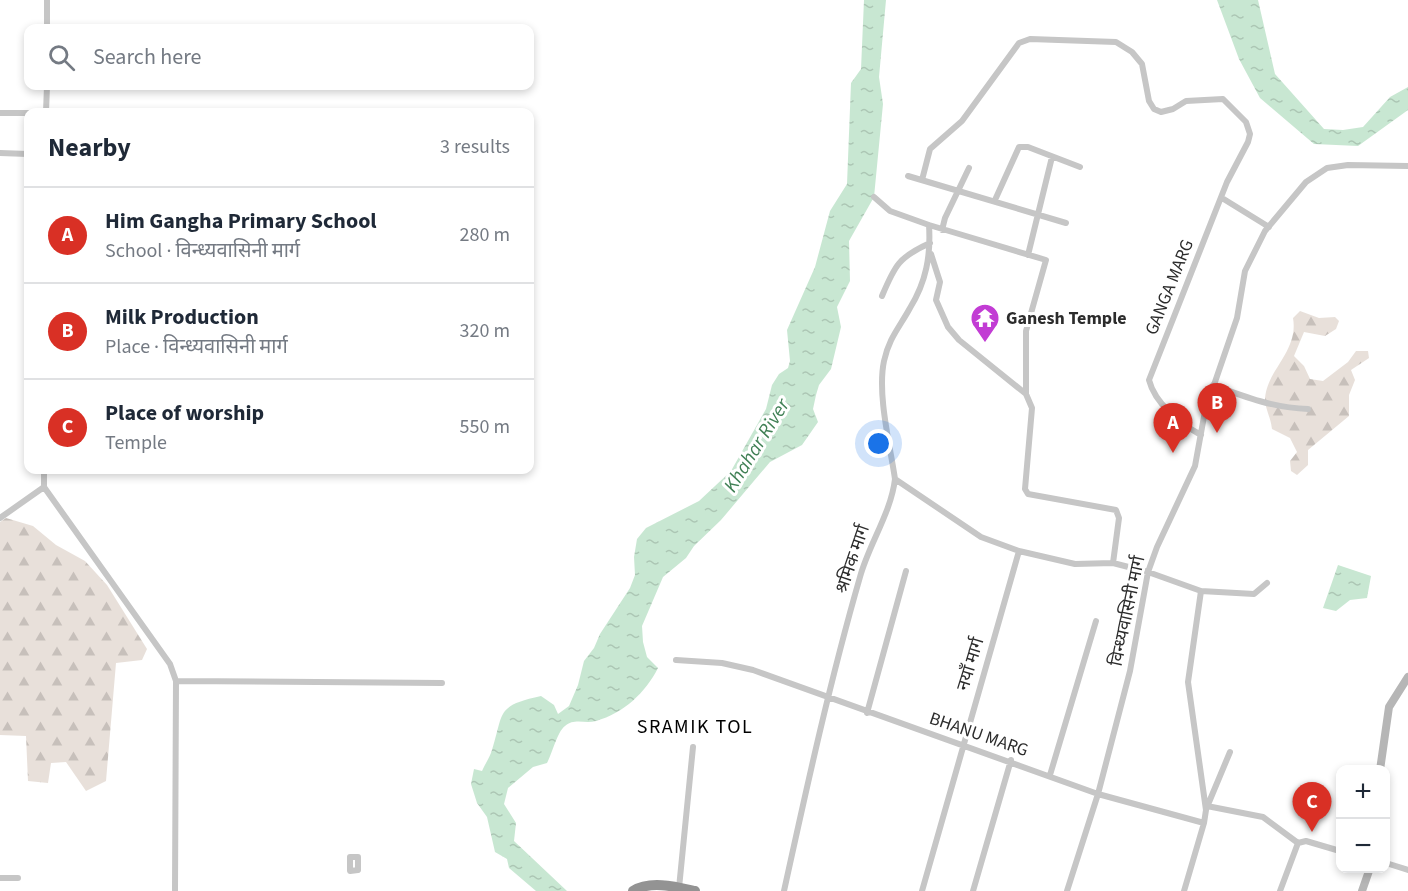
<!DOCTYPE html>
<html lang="en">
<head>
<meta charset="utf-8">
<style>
	body { margin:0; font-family:"Source Sans 3","Noto Sans Devanagari",sans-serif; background:#f6f6f7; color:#1f2937 }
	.controls { position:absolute; right:18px; bottom:18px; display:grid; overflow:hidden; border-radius:12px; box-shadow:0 3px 9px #0003 }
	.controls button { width:54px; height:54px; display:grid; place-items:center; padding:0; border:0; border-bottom:2px solid #e0e1e3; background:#fff; color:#1f2937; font:30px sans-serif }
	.you { position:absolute; left:879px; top:444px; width:21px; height:21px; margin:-15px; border:4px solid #fff; border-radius:50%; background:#1a73e8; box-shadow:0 0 0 9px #1a73e833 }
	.badge { display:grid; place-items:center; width:39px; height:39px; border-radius:50%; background:#d93025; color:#fff; font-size:20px; font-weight:700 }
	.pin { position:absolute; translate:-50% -50px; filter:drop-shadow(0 2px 3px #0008) }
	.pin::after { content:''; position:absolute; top:32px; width:21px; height:18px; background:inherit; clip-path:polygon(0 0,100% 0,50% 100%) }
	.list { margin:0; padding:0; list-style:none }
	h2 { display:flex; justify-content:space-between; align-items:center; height:78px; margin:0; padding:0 24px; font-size:26px }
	h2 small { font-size:20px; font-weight:400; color:#747a83 }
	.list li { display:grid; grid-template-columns:39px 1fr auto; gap:18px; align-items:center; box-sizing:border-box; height:96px; padding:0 24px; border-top:2px solid #e0e1e3 }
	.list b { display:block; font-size:22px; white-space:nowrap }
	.list p { margin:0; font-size:20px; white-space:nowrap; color:#747a83 }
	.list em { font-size:20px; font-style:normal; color:#747a83 }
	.icon { flex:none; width:33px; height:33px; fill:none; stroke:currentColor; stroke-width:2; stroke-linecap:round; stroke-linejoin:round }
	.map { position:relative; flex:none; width:1408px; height:891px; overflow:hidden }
	.search { position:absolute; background:#fff; box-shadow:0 3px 9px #0003; left:24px; top:24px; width:510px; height:66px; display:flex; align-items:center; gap:15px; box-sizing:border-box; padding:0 21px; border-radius:12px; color:#747a83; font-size:22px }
	.panel { position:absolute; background:#fff; box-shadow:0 3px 9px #0003; left:24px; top:108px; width:510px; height:366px; border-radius:12px }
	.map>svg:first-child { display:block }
	.forest { fill:url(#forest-firs) }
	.water { fill:url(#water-ripples) }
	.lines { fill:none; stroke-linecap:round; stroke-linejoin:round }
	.street { stroke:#c6c6c6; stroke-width:6 }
	.secondary { stroke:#b6b6b6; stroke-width:8 }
	.highway { stroke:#939393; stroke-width:10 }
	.labels { text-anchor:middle; stroke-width:6; stroke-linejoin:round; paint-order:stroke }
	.street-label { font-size:18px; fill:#2c2c2c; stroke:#fff }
	.poi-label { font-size:18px; font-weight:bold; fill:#2c2c2c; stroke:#fff; text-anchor:start }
	.water-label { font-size:20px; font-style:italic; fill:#408055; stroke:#fff }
	.neighbourhood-label { font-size:20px; letter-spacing:1.5px; fill:#000; stroke:#fff }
</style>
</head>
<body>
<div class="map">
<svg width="1408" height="891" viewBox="0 0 1408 891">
	<defs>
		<pattern id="forest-firs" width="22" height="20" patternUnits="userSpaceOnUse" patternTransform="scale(1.5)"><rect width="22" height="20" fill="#e8e0da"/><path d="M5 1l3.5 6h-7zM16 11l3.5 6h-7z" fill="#c7c0bb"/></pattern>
		<pattern id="water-ripples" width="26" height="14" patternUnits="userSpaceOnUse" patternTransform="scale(1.5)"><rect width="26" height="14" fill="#c8e7d2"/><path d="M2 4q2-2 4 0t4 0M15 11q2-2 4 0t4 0" fill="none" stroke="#acc6b4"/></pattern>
	</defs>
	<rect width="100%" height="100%" fill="#fff"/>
	<path class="forest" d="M1300 311 1319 318 1335 317 1339 321 1336 329 1325 336 1304 332 1294 356 1304 366 1310 379 1323 381 1348 362 1356 351H1368L1369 358 1351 370 1355 380 1349 395V416L1308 450V465L1297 475 1291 471 1290 461 1297 452 1290 438 1272 429C1271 419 1266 410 1265 401 1265 371 1299 352 1293 318Z
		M6 518 33 526 56 545 85 561 107 585 147 649 142 660 116 663 106 781 86 791 66 762 51 763 48 783 28 781 26 736 0 735V522Z"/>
	<path class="water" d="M864 0H886L879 77 883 104 874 197 849 241 850 281 837 307 841 327 831 369 819 385 816 395 813 409 818 422 802 445 770 462 721 520 694 546 686 558 663 577 642 626 643 642 647 657 658 668C645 693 624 713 596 721 585 724 574 718 565 726 557 732 552 754 547 763L533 767 508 788 504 804 516 823 514 841 567 891H536L509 868 507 859 495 852 487 817 477 803 471 784 474 769 482 771C485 764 490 757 492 750 504 711 496 706 541 696L554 705 558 714 569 706 578 685 584 661 594 648 600 634 630 588 635 575 634 557 637 539 646 528 699 501 731 471 766 409 772 385 779 374 788 368 790 361 787 330 815 267 830 211 847 184 851 83 861 69Z
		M1217 0H1258L1275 74 1324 129 1343 130 1363 127 1390 97 1408 87V110L1358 146 1314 144 1260 98 1239 59Z
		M1338 565 1371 576 1367 598 1350 600 1336 611 1323 608Z"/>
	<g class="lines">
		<path class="street" d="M47 28V0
			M46 112 47 86
			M0 113H28
			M0 153 28 154
			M908 176 1066 223
			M922 180 930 149 962 121 1019 43 1030 39 1116 42 1132 52 1142 64 1149 101 1154 109 1161 112 1173 109 1186 101 1223 99 1246 122 1250 134 1248 142 1227 182 1149 380C1155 404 1181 424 1201 435
			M1222 198 1269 227
			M995 200 1019 147H1028L1080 167
			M929 225 1046 260 1026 331V394
			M942 230 945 218 969 168
			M931 254 940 282 936 300 948 327 959 340 1026 394 1032 408 1025 489 1028 494 1116 510 1119 518 1113 563
			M1028 255 1052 157
			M882 296C895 265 899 257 930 243
			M1213 385C1245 397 1274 408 1308 409
			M895 479 981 537 1019 551 1075 564 1113 563 1148 572 1201 591 1254 594 1267 583
			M44 487 170 664 176 681 175 891
			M0 518 44 487V470
			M1201 591 1188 682 1206 810 1204 823
			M676 660 722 663 753 670 1098 794 1204 823 1184 891
			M176 681 442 683
			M867 713 906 571
			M1050 775 1096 621
			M1207 806 1263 817 1298 843
			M1207 807 1230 752
			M350 857H358V870L350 871Z
			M1386 863 1408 870
			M0 878H18
			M679 888 693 747
			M784 891C807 786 830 681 860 577 869 544 891 513 895 479 890 445 877 394 884 361 889 338 899 328 910 308 926 282 931 256 929 225L890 211 874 197
			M922 891 1019 551
			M973 891 1011 760
			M1067 891 1098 794 1130 671 1148 572 1157 547 1195 466 1205 411 1237 318 1245 271 1265 231 1306 182 1327 168 1348 165 1408 166
			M1280 891 1298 843 1306 841 1340 851"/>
		<path class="secondary" d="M1380 770 1389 707 1408 677
			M1362 891 1370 868"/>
		<path class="highway" d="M633 891C650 880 677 887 695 891"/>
	</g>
	<defs>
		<g id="temple-pin" transform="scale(1.5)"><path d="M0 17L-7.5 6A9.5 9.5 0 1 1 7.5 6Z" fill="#c23cd4" stroke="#fff"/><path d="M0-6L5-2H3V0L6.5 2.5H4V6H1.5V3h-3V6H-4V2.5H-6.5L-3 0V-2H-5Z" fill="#fff"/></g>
	</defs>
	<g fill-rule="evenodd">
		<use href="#temple-pin" x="985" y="318"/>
	</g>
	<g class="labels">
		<g class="street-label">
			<text transform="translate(1169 287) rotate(-68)" y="6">GANGA MARG</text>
			<text transform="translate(852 559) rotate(-71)" y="6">श्रमिक मार्ग</text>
			<text transform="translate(1127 611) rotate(-78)" y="6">विन्ध्यवासिनी मार्ग</text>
			<text transform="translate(970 664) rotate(-73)" y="6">नयाँ मार्ग</text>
			<text transform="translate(979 734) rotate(19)" y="6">BHANU MARG</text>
		</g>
		<g class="poi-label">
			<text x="1006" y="324">Ganesh Temple</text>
		</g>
		<g class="water-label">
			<text transform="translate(756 445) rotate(-58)" y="7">Khahar River</text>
		</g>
		<g class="neighbourhood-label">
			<text x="695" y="733">SRAMIK TOL</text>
		</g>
	</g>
</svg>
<div class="controls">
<button>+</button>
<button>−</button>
</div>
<div class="you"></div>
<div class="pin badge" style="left:1173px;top:453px">A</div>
<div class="pin badge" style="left:1217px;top:433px">B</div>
<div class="pin badge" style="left:1312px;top:832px">C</div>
<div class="search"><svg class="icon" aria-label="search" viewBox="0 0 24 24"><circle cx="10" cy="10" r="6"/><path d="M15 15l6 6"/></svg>Search here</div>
<section class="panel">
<h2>Nearby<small>3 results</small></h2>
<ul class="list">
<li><span class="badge">A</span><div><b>Him Gangha Primary School</b><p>School · विन्ध्यवासिनी मार्ग</p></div><em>280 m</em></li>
<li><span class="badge">B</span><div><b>Milk Production</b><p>Place · विन्ध्यवासिनी मार्ग</p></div><em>320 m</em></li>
<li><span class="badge">C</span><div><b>Place of worship</b><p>Temple</p></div><em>550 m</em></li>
</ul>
</section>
</div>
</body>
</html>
